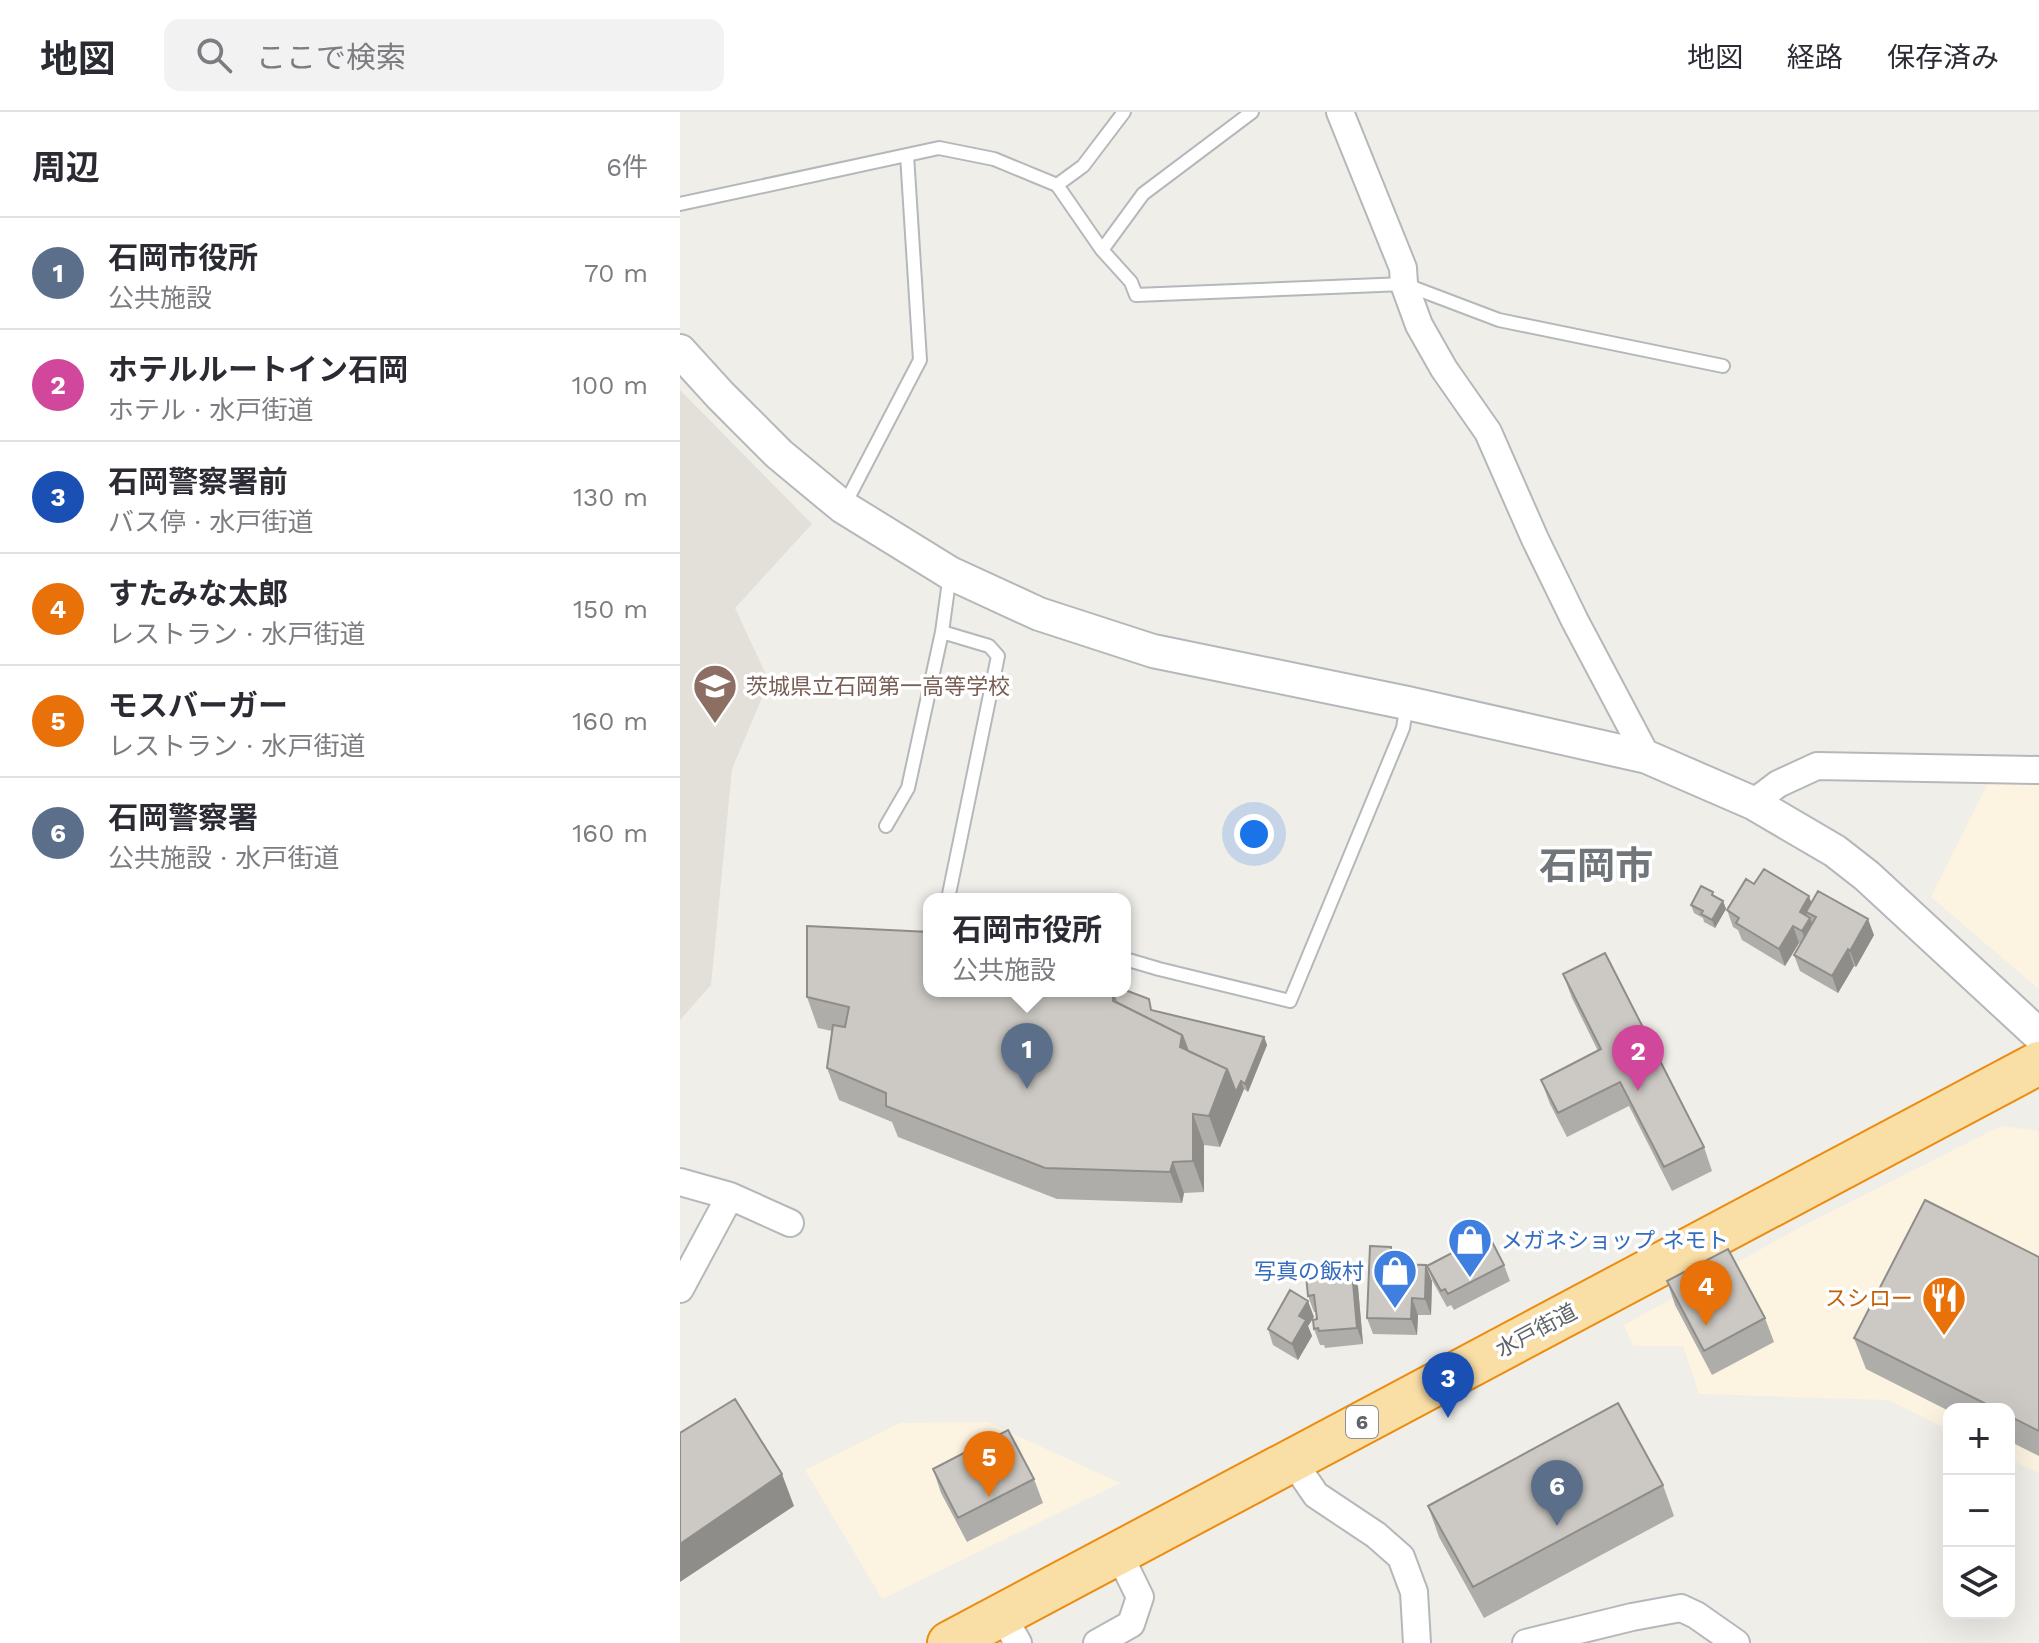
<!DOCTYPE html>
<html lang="ja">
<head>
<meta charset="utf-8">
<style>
	body { margin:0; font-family:"Work Sans","Noto Sans JP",sans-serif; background:#f2f2f3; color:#2b2b33 }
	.controls { position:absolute; right:24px; bottom:24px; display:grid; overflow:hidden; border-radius:16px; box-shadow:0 8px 32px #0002 }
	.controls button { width:72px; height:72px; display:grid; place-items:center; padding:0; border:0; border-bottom:2px solid #e1e1e2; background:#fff; color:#2b2b33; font:40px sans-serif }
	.you { position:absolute; left:574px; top:722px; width:28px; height:28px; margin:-20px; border:6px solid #fff; border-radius:50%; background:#1a73e8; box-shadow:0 0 0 12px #1a73e833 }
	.badge { display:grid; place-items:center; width:52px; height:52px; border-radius:50%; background:#e13e44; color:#fff; font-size:26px; font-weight:700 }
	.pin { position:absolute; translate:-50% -66px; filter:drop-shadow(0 2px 4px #0008) }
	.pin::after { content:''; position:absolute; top:42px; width:28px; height:24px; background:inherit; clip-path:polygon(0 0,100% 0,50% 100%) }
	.popup { position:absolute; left:243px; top:781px; width:208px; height:104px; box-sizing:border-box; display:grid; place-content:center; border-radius:16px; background:#fff; filter:drop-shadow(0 2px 6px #0005); font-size:26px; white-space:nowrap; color:#7c7c81 }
	.popup b { font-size:30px; color:#2b2b33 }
	.popup::after { content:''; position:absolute; left:50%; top:100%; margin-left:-16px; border:16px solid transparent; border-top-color:#fff }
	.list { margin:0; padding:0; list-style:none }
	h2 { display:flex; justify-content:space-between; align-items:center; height:104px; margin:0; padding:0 32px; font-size:34px }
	h2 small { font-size:26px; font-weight:400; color:#7c7c81 }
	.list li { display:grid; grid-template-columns:52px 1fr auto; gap:24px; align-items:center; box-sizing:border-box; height:112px; padding:0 32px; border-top:2px solid #e1e1e2 }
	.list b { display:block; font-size:30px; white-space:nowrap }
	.list p { margin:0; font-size:26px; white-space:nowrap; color:#7c7c81 }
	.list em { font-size:26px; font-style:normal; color:#7c7c81 }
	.icon { flex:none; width:44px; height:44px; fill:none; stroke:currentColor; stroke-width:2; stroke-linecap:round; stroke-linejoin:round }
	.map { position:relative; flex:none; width:1359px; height:1531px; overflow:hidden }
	header { display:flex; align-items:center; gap:48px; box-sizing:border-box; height:112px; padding:0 40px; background:#fff; border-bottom:2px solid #e1e1e2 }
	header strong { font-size:38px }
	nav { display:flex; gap:44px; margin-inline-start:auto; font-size:28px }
	.search { width:560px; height:72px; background:#f2f2f3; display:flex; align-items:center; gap:20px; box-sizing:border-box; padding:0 28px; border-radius:16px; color:#7c7c81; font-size:30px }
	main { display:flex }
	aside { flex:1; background:#fff }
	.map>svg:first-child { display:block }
	.commercial { fill:#fcf3e1 }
	.education { fill:#e3dfd9 }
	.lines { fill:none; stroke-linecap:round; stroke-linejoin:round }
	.service-casing { stroke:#b5b8bb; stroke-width:16 }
	.minor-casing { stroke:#b5b8bb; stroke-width:30 }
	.tertiary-casing { stroke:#b5b8bb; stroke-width:36 }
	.trunk-casing { stroke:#ec8c0d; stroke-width:46 }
	.service { stroke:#fff; stroke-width:12 }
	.minor { stroke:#fff; stroke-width:26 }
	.tertiary { stroke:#fff; stroke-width:32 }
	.trunk { stroke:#f9dea6; stroke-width:42 }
	.wall { fill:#afada9 }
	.shaded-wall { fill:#8f8d89 }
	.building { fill:#ccc9c4; stroke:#8f8d89; stroke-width:2 }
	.labels { text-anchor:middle; stroke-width:7; stroke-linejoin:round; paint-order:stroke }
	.shield { fill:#fff; stroke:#8f9295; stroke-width:2 }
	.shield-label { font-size:20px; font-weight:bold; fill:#5f6467 }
	.education-label { font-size:22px; fill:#785e54; stroke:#fff; text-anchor:start }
	.shop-label { font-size:22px; fill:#366cbe; stroke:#fff; text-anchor:start }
	.food-label { font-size:22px; fill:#c56008; stroke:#fff; text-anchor:end }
	.street-label { font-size:22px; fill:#5f6467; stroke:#fff }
	.town-label { font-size:38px; font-weight:bold; fill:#707679; stroke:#fff }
</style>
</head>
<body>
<header>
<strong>地図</strong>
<div class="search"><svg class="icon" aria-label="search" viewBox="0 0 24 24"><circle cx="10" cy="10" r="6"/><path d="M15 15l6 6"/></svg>ここで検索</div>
<nav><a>地図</a><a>経路</a><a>保存済み</a></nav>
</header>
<main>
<aside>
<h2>周辺<small>6件</small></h2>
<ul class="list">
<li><span class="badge" style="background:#5c6f8a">1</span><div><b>石岡市役所</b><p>公共施設</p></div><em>70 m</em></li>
<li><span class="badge" style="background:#d1479c">2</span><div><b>ホテルルートイン石岡</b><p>ホテル · 水戸街道</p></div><em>100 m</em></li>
<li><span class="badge" style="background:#1a4fb4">3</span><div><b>石岡警察署前</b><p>バス停 · 水戸街道</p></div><em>130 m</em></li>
<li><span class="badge" style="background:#e8710a">4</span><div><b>すたみな太郎</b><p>レストラン · 水戸街道</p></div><em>150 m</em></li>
<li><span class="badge" style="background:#e8710a">5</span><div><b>モスバーガー</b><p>レストラン · 水戸街道</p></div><em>160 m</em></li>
<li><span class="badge" style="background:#5c6f8a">6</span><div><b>石岡警察署</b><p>公共施設 · 水戸街道</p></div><em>160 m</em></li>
</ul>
</aside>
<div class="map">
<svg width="1359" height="1531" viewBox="0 0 1359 1531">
	<rect width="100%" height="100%" fill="#f0eee8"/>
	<path class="commercial" d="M1309 669 1359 670V877L1251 785Z
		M1321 1014 1359 1019V1361L1329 1347V1297H1269V1318L1208 1288 1019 1282 1003 1234H953L944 1213 1128 1111Z
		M308 1310 440 1371 202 1487 125 1358 220 1311Z"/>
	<path class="education" d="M0 278 132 412 55 496 89 569 52 657 31 873 0 908Z"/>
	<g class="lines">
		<g class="service-casing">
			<path id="service" d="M377 73 403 54 444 0
				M0 92 259 36 314 47 377 73 422 138 451 170 456 183 724 172 819 208 1043 254
				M422 138 463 82 572 0
				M165 392 240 248 227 43
				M206 714 228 676 262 520
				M268 787 318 544 309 534 262 520 270 462
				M445 847 479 857 610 889 723 616 727 591"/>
		</g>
		<g class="minor-casing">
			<path id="minor" d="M660 0 723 156 724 172 739 213 764 257 808 320 855 427 895 509 967 645
				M1073 691 1098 672 1137 654 1359 658
				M0 1070 50 1084
				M0 1177 50 1084 110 1111
				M612 1348 636 1383 696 1423 721 1445 734 1480 737 1531
				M322 1503 338 1531
				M417 1531 451 1512 460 1485 438 1440
				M846 1531 952 1505 1001 1496 1016 1503 1056 1531"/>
		</g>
		<g class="tertiary-casing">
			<path id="tertiary" d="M0 239 40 283 99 342 163 395 270 461 359 502 473 539 727 591 967 645 1073 691 1155 739 1187 764 1359 923"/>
		</g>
		<g class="trunk-casing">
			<path id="trunk" d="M269 1531 1359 951"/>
		</g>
		<use href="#service" class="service"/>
		<use href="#minor" class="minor"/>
		<use href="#tertiary" class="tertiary"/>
		<use href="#trunk" class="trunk"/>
	</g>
	<path class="wall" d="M1074 772 1132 790 1194 823 1176 855 1174 854 1158 881 1120 859 1114 843 1121 832 1119 831 1105 854 1062 828 1058 818 1053 815 1047 798Z
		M1034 785 1043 789 1046 797 1035 816 1024 810 1023 806 1014 801 1011 793Z
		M883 862 1024 1035 1032 1059 992 1079 949 994 887 1025 870 992 861 968 918 939 892 886Z
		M127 885 473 898 584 925 587 933 568 980 564 977 540 1035 524 1033V1080L504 1081 502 1091 377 1087 218 1025 212 1010 159 988 147 956 152 919 138 916Z
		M1359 1145V1344L1329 1329V1297H1269V1299L1186 1257 1174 1226Z
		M717 1151V1152L752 1169 751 1203H738L737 1223 693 1222 687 1206Z
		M824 1153 830 1169 774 1198 771 1193 767 1195 753 1170 747 1154Z
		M672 1159 678 1175 683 1232 645 1236 644 1233H640L634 1217 637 1207 636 1200H634L628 1184Z
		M987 1169 1085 1206 1094 1230 1032 1263 995 1193Z
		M634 1205 628 1214 632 1224 618 1248 593 1233 588 1217Z
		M253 1357 354 1367 363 1391 287 1430 261 1381Z
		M983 1373 994 1404 804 1506 759 1425 748 1394Z"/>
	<path class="shaded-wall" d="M1129 784 1135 801 1126 800 1129 808 1130 806 1136 822 1128 836 1122 819 1120 800Z
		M1043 789 1046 797 1035 816 1032 808Z
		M1188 807 1194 823 1176 855 1170 839Z
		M1113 814 1119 831 1105 854 1099 837Z
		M1168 837 1174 854 1158 881 1152 864Z
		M502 923 514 954 500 935Z
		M584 925 587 933 568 980 565 972Z
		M547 957 561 969 564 977 540 1035 529 1004Z
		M513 1002 524 1033V1080L513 1049Z
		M493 1050 504 1081 502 1091 490 1060Z
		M711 1135 717 1151V1168L711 1152Z
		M746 1153 752 1169 751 1203 745 1187Z
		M672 1159 678 1175 683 1232 677 1216Z
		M732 1186 738 1203 737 1223 731 1207Z
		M628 1189 634 1205 628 1214 632 1224 618 1248 612 1232 619 1204Z
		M102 1362 114 1394 0 1470V1432Z"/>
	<path class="building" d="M1084 757 1129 784 1120 800 1130 806 1122 819 1113 814 1099 837 1056 811 1059 806 1047 798 1066 767 1074 772Z
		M1021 774 1033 780 1032 783 1043 789 1032 808 1021 802 1023 799 1011 793Z
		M1138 779 1188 807 1170 839 1168 837 1152 864 1114 843 1136 805 1126 800Z
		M127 814 249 820V879H427L433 881V889L502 923 500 935 547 957 529 1004 513 1002V1049L493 1050 490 1060 365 1056 206 994V981L147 956 153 913 165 915 169 895 127 885Z
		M925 841 1024 1035 984 1055 940 970 878 1001 861 968 921 937 883 862Z
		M445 878 469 887 471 898 584 925 565 972 561 969 556 980 547 957 508 939 502 923 436 890 433 881 427 879Z
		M1245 1088 1359 1145V1319L1329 1304V1297H1316L1174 1226Z
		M808 1122 824 1153 768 1182 765 1177 761 1179 747 1154Z
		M690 1134 711 1135V1152L746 1153 745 1187 732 1186 731 1207 687 1206Z
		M1048 1137 1085 1206 1024 1239 987 1169Z
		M672 1159 677 1216 639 1219 638 1216 634 1217 633 1208 637 1207 634 1183 628 1184 626 1163Z
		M610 1178 628 1189 619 1204 626 1208 612 1232 588 1217Z
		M55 1287 102 1362 0 1432V1321Z
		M938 1291 983 1373 793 1475 748 1394Z
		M328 1318 354 1367 278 1406 253 1357Z"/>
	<defs>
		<g id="school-pin" transform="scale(2.3)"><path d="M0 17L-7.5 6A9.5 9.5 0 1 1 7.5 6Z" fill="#8d6e63" stroke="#fff"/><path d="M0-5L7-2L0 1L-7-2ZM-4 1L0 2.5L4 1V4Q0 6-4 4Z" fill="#fff"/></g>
		<g id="shop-pin" transform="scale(2.3)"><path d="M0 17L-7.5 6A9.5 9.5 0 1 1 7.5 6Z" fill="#3f7fe0" stroke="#fff"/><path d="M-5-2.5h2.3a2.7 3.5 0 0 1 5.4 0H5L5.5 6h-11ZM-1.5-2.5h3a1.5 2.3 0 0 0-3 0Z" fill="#fff"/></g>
		<g id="restaurant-pin" transform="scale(2.3)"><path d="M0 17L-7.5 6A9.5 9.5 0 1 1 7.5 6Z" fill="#e8710a" stroke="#fff"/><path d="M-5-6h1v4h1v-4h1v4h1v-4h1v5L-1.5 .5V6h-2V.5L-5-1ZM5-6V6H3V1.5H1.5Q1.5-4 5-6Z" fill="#fff"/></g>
	</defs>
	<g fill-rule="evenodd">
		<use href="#school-pin" x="35" y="574"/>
		<use href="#shop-pin" x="790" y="1128"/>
		<use href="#shop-pin" x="715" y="1159"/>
		<use href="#restaurant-pin" x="1264" y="1186"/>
	</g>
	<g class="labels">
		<rect class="shield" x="666" y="1294" width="32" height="32" rx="6"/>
		<g class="shield-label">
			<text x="682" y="1317">6</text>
		</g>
		<g class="education-label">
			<text x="66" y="582">茨城県立石岡第一高等学校</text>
		</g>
		<g class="shop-label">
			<text x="821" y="1136">メガネショップ ネモト</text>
			<text x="684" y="1167" text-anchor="end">写真の飯村</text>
		</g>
		<g class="food-label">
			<text x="1233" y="1194">スシロー</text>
		</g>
		<g class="street-label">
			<text transform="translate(856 1218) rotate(-28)" y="8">水戸街道</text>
		</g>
		<g class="town-label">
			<text x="916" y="767">石岡市</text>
		</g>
	</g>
</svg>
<div class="controls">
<button>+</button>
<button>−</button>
<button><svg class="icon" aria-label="layers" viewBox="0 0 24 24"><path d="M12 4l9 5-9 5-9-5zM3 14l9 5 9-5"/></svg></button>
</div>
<div class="you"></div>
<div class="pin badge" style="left:347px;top:977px;background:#5c6f8a">1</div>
<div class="popup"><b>石岡市役所</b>公共施設</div>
<div class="pin badge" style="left:958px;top:979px;background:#d1479c">2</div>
<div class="pin badge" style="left:768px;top:1306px;background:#1a4fb4">3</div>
<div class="pin badge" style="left:1026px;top:1214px;background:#e8710a">4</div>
<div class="pin badge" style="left:309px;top:1385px;background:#e8710a">5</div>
<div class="pin badge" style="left:877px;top:1414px;background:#5c6f8a">6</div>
</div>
</main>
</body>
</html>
